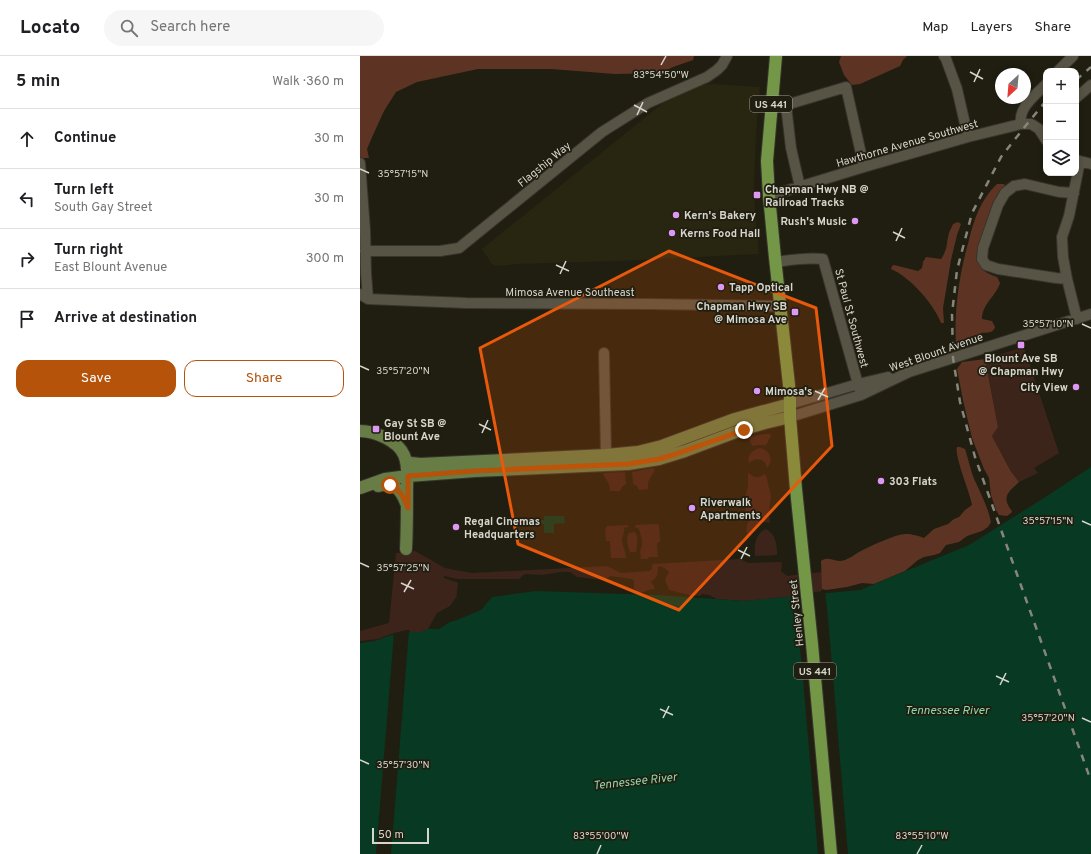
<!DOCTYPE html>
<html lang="en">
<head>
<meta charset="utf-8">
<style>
	body { margin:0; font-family:Overpass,sans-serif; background:#f6f6f6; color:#202124 }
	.controls { position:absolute; right:12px; top:12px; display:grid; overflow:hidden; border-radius:8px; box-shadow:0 2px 6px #0003 }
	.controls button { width:36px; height:36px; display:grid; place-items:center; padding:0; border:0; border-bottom:1px solid #e0e0e0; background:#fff; color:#202124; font:20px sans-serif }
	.compass { position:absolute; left:635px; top:12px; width:36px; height:36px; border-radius:50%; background:#fff; box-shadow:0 2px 6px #0003; rotate:206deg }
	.scale { position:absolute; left:12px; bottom:10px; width:57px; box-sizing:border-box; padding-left:4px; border:2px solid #d7d5cc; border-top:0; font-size:11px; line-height:14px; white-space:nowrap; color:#d7d5cc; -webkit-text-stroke:3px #201e10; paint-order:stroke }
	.stop { position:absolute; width:12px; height:12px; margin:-9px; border:3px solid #b45309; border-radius:50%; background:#fff }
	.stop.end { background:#b45309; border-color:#fff; box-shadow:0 1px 4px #0008 }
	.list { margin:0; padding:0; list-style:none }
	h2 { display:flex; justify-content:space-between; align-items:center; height:52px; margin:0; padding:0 16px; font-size:17px }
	h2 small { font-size:13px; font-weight:400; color:#757577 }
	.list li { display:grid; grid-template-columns:26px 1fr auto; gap:12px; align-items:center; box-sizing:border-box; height:60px; padding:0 16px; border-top:1px solid #e0e0e0 }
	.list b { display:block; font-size:15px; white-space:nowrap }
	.list p { margin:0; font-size:13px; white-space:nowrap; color:#757577 }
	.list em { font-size:13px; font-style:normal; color:#757577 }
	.actions { display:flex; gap:8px; padding:12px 16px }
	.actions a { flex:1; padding:9px 0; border:1px solid #b45309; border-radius:12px; text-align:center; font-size:14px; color:#b45309 }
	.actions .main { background:#b45309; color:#fff }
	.icon { flex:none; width:22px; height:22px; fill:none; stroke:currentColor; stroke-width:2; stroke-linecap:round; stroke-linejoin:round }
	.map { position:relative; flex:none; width:731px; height:798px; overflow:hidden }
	header { display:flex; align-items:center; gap:24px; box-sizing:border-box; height:56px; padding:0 20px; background:#fff; border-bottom:1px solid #e0e0e0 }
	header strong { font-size:19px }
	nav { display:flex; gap:22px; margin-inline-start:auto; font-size:14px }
	.search { width:280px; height:36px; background:#f6f6f6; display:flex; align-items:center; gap:10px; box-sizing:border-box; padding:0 14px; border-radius:22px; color:#757577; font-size:15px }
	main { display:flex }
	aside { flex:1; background:#fff }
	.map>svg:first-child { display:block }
	.built { fill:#282510 }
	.green { fill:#3c241b }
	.forest { fill:#5d3423 }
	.water { fill:#083922 }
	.pier { fill:#201e10 }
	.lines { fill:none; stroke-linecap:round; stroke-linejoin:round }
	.minor-casing { stroke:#37352e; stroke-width:12 }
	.major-casing { stroke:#37352e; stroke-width:14 }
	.highway-casing { stroke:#37352e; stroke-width:14 }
	.minor { stroke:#575445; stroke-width:10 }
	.major { stroke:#687c46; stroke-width:12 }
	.highway { stroke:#749747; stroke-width:12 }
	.rail { stroke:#88867b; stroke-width:2.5; stroke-dasharray:7 7; stroke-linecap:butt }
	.route { stroke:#b45309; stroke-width:5 }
	.marked { fill:#e8590c; fill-opacity:0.2; stroke:#e8590c; stroke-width:3; stroke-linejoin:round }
	.ticks { fill:none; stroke:#d7d5cc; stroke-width:1.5 }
	.poi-dot { fill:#de98f3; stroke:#201e10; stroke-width:1.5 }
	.labels { text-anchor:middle; stroke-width:3.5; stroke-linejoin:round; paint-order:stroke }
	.shield { fill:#201e10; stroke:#a09e94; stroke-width:1 }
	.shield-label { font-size:10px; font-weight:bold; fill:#d7d5cc }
	.street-label { font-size:11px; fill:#d7d5cc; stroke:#201e10 }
	.poi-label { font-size:11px; font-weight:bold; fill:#d7d5cc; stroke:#201e10; text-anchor:start }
	.water-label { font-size:12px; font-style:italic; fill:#8fd8ac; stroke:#201e10 }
	.ticks-label { font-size:10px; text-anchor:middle; fill:#d7d5cc; stroke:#201e10; stroke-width:3.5; stroke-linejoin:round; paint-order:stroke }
</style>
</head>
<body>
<header>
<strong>Locato</strong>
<div class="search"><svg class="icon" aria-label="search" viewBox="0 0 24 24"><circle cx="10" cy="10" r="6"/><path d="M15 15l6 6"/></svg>Search here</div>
<nav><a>Map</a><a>Layers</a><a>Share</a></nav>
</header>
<main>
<aside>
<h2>5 min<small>Walk · 360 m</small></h2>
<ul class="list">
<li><svg class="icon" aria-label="ahead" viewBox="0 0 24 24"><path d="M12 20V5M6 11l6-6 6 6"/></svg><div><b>Continue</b></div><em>30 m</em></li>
<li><svg class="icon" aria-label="left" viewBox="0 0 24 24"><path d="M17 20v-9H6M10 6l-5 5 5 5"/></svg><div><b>Turn left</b><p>South Gay Street</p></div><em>30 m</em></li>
<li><svg class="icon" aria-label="right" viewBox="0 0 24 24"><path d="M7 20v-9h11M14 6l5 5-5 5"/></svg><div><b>Turn right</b><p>East Blount Avenue</p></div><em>300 m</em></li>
<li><svg class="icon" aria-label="arrive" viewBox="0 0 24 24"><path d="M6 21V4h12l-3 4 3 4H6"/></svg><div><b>Arrive at destination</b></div></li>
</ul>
<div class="actions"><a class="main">Save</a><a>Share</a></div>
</aside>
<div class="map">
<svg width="731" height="798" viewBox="0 0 731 798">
	<rect width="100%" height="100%" fill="#201e10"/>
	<path class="built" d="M353 28 400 31 396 77 394 128 395 156 399 198 257 205 157 208 136 210 131 207 122 193 303 47 341 29Z"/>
	<path class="green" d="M664 291 699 397 674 412 678 417 659 426 650 414 632 380 638 371 625 303Z
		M404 378H410L411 380 406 389C402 390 398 388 393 390 391 389 389 384 390 381Z
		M400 392C410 394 414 404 407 412 405 402 396 401 389 407 387 399 392 394 400 392Z
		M293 412 295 414 288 426V433L279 434 277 430 273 428 272 416Z
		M264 416H265L266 428 262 431 260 435H250L249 428 243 418V417Z
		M389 417C394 422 399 423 404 418L406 419 411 440 409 456 410 467C399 464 394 471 389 480 381 470 395 465 385 454L387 449 385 441 388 431V418Z
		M297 468 299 469 300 486 297 487 298 501H289L288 503H281L280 495 282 490V484L279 473 275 471V469Z
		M268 469V471L264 472C265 477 262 480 262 485 263 491 266 496 266 502H251L250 485H246L245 473 247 470Z
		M406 473C416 478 417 489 417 499L395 500C394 490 395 477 406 473Z
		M275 476C279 483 277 488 276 496H270C268 489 265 484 269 477Z
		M55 495 85 512 112 517 247 510 261 517 289 515 292 513V510L293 508 380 503 388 507 422 506 421 515 427 520 462 516V533L460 538 384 545 357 543 349 539 342 538 340 540 329 539 309 534 305 523 309 516 306 513 300 510 298 511C298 519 297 521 291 526L295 532 294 533C289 533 285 536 279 537L274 532V525L272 523 251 520 243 524 217 521 210 516H200L182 519 167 518 163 519 159 523H97L84 520V522L96 526 98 527C98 531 96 537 97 540L90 550 77 557 68 573 62 576H51L47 574 28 579 18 583 0 585V575L29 567 36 497Z"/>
	<path class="forest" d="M0 0H334L333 4 313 11 305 15 297 17 255 18 191 13H118L57 26 36 36 24 55 13 79 7 93 9 102H0Z
		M481 0H547L543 4 540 10 500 28 492 29 484 19 479 6Z
		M637 128H644L646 132 628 165 617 197C619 213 623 216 637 221L640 227C636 240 622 248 622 263L632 265 635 271C633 278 627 276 621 277 619 287 607 292 598 293L596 290C594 254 599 219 609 184 614 163 621 143 637 128Z
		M598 166 601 168 597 179 591 204 583 252 584 267H581C574 248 550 221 531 213L532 210 534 209 558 215 562 212 563 206 566 201 581 203C588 193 586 188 589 177 590 174 592 171 593 168Z
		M625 303 638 371 632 380 650 414 659 426C648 436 641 441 652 455L651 457 647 460 639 459 636 454 631 439 629 422 624 413 612 382 603 344 597 313 602 306Z
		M597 391H600L605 393C609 405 611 417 616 427 622 440 628 452 631 466L628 471 622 475 607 480 599 486 586 489 580 497 574 499 564 501 558 504 545 515 514 528 502 527 487 531 466 534 462 533 461 505C469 499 475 508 485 504 490 502 494 499 499 496 509 491 535 478 546 478 551 478 559 480 564 482L574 473 588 468 594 463 599 461 605 454 612 449C610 436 594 400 597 391Z"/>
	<path class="water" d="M731 411V797L729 798H0V587L15 585 28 580 48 576H62L68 573H79L90 566 97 564 121 554 132 541 176 535 297 539 384 545 500 534 609 489 687 440Z
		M184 460H204L205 467 194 468V477H184V468H173L172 462H178V464H184Z"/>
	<path class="pier" d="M465 535 468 562 488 798H458L442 611 434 538Z
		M49 574 31 798H16L34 577Z"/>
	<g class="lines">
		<g class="minor-casing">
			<path id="minor" d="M584 0 586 3 597 33 608 81
				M698 15 713 0
				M716 42 731 29
				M661 68C658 51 676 39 686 28
				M716 104 731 108
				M0 107 5 174 6 217 8 243
				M440 131 431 92 426 49 486 31 504 111
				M409 140 504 111 608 81 661 68H671L676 71 679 73 686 84
				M5 195H80L99 192 242 76 288 47 347 21 357 14 362 9 367 0
				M415 206C431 204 447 201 463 203L501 339
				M707 223 696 222 638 213 626 209 622 203 623 192 638 149 645 137 654 130 665 128 699 136 714 137
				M0 238 8 243 106 247 289 248 420 250
				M717 263 707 223 703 201 702 181 709 160 720 105
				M244 297 246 399
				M430 348 498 328 528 321
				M430 361 501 339 549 316 731 258"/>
		</g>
		<g class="major-casing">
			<path id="major" d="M0 375C15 375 38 385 44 399 49 410 47 423 47 435 47 455 47 474 46 493
				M46 405 51 407 60 408 246 399 278 396 302 390 375 363 430 348
				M18 430C34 425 41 434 46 447
				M0 432 25 423 48 420 115 415 268 408 299 403 325 395 384 373 405 367 430 361"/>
		</g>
		<g class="highway-casing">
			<path id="highway" d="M416 0 407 105 409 140 415 202 430 338V361L436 433 452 588 471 798"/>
		</g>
		<use href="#minor" class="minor"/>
		<use href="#major" class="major"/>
		<use href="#highway" class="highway"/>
		<path class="rail" d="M716 24 731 11
			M686 45 667 68 641 101 612 157 597 214 592 258 593 302 600 346 615 401 731 725"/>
	</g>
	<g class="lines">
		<path class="route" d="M30 429C41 434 43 441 48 452V420L115 415 268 408 299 403 313 399 384 374"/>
	</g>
	<path class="marked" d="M309 195 456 252 472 390 319 554 158 488 120 292Z"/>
	<path class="ticks" d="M301 9 306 0M610 16 623 23M614 26 620 13M274 49 287 56M277 59 283 46M0 113 9 117M533 176 545 182M536 185 542 172M196 209 209 215M200 218 206 205M722 268 731 272M0 310 9 314M455 335 468 341M458 344 465 332M119 368 131 374M122 377 128 364M722 465 731 469M378 494 390 500M381 503 387 491M0 507 9 511M41 527 54 533M44 536 51 524M636 620 649 626M640 629 646 617M300 653 313 659M303 662 309 650M722 662 731 666M0 704 9 708M237 798 241 789M557 798 562 789"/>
	<g class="poi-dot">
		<rect x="393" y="135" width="8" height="8" rx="2"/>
		<circle cx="316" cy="159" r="4"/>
		<circle cx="495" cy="165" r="4"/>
		<circle cx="312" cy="177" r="4"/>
		<circle cx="361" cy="231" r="4"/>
		<rect x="431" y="252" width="8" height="8" rx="2"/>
		<rect x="657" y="285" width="8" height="8" rx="2"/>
		<circle cx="716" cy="331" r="4"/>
		<circle cx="397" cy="335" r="4"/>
		<rect x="12" y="369" width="8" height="8" rx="2"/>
		<circle cx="521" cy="425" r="4"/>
		<circle cx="332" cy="452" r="4"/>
		<circle cx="96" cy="471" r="4"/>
	</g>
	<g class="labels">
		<g class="shield">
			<rect x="390" y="40" width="42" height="16" rx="3"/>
			<rect x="434" y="607" width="42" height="16" rx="3"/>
		</g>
		<g class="shield-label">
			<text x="411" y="52">US 441</text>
			<text x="455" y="619">US 441</text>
		</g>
		<g class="street-label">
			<text transform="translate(547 87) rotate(-16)" y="4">Hawthorne Avenue Southwest</text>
			<text transform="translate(184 108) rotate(-39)" y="4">Flagship Way</text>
			<text x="210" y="240">Mimosa Avenue Southeast</text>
			<text transform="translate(492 262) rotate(75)" y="4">St Paul St Southwest</text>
			<text transform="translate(576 296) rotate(-19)" y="4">West Blount Avenue</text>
			<text transform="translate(436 557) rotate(-96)" y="4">Henley Street</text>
		</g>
		<g class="poi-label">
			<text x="405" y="137">Chapman Hwy NB @<tspan x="405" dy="13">Railroad Tracks</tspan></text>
			<text x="324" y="163">Kern's Bakery</text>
			<text x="487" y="169" text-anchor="end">Rush's Music</text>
			<text x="320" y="181">Kerns Food Hall</text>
			<text x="369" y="235">Tapp Optical</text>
			<text x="427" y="254" text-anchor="end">Chapman Hwy SB<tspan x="427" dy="13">@ Mimosa Ave</tspan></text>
			<text x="661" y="306" text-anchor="middle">Blount Ave SB<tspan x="661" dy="13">@ Chapman Hwy</tspan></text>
			<text x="708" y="335" text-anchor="end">City View</text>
			<text x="405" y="339">Mimosa's</text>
			<text x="24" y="371">Gay St SB @<tspan x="24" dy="13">Blount Ave</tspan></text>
			<text x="529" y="429">303 Flats</text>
			<text x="340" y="450">Riverwalk<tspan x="340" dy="13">Apartments</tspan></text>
			<text x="104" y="469">Regal Cinemas<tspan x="104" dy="13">Headquarters</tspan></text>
		</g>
		<g class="water-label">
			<text x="587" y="658">Tennessee River</text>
			<text transform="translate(275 725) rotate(-6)" y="4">Tennessee River</text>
		</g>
	</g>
	<g class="ticks-label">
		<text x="301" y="22">83°54'50"W</text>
		<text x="43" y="121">35°57'15"N</text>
		<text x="688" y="271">35°57'10"N</text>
		<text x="43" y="318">35°57'20"N</text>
		<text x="688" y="468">35°57'15"N</text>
		<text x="43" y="515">35°57'25"N</text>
		<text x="688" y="665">35°57'20"N</text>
		<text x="43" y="712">35°57'30"N</text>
		<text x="241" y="783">83°55'00"W</text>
		<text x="562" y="783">83°55'10"W</text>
	</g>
</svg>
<div class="controls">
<button>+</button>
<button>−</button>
<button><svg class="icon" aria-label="layers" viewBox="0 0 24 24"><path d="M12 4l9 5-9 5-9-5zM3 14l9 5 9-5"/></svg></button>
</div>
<svg class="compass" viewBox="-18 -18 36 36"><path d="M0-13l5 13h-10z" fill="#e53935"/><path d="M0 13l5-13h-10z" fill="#757577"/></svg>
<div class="scale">50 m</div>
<div class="stop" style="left:30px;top:429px"></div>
<div class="stop end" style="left:384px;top:374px"></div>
</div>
</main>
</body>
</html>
